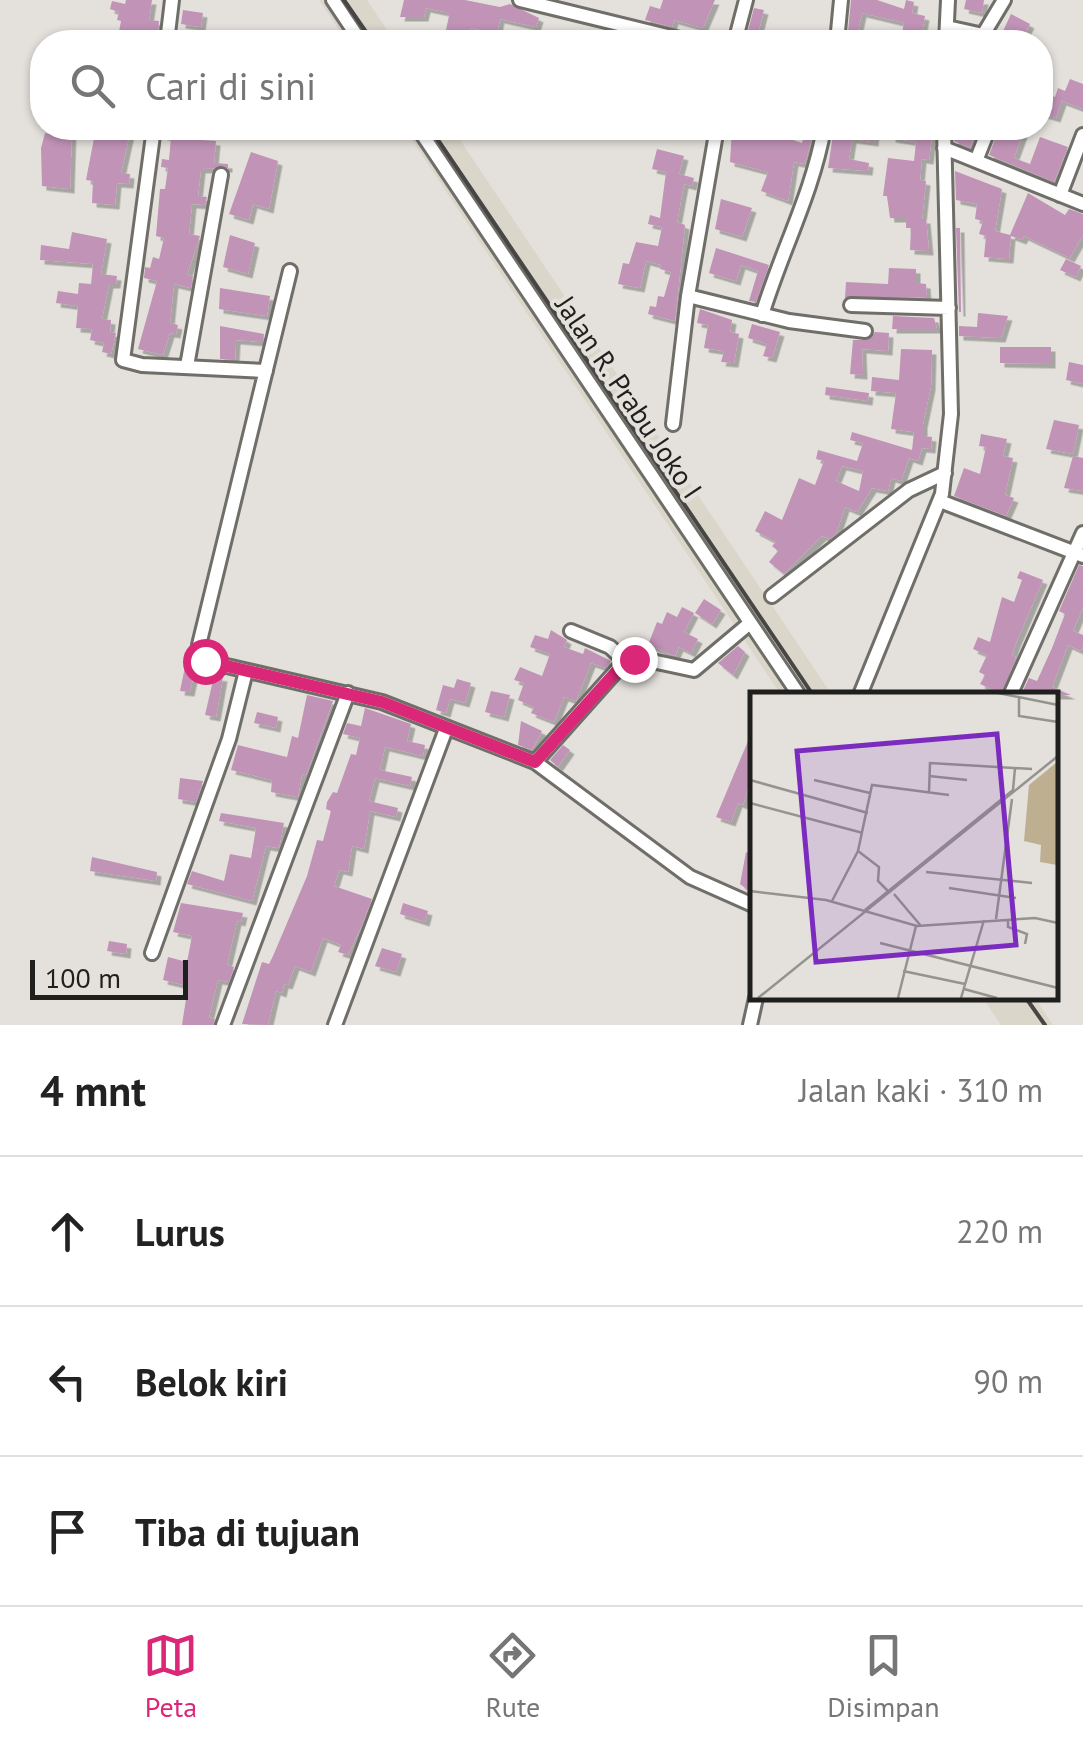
<!DOCTYPE html>
<html lang="id">
<head>
<meta charset="utf-8">
<style>
	body { margin:0; font-family:"PT Sans",sans-serif; background:#f2f2f2; color:#222 }
	.scale { position:absolute; left:30px; bottom:25px; width:158px; box-sizing:border-box; padding-left:10px; border:5px solid #1f1f1d; border-top:0; font-size:28px; line-height:35px; white-space:nowrap; color:#1f1f1d; -webkit-text-stroke:8px #e4e1dc; paint-order:stroke }
	.stop { position:absolute; width:30px; height:30px; margin:-22px; border:8px solid #db2777; border-radius:50%; background:#fff }
	.stop.end { background:#db2777; border-color:#fff; box-shadow:0 2px 10px #0008 }
	.list { margin:0; padding:0; list-style:none }
	h2 { display:flex; justify-content:space-between; align-items:center; height:130px; margin:0; padding:0 40px; font-size:42px }
	h2 small { font-size:32px; font-weight:400; color:#767676 }
	.list li { display:grid; grid-template-columns:65px 1fr auto; gap:30px; align-items:center; box-sizing:border-box; height:150px; padding:0 40px; border-top:2px solid #e0e0e0 }
	.list b { display:block; font-size:38px; white-space:nowrap }
	.list em { font-size:32px; font-style:normal; color:#767676 }
	.icon { flex:none; width:55px; height:55px; fill:none; stroke:currentColor; stroke-width:2; stroke-linecap:round; stroke-linejoin:round }
	.map { position:relative; flex:none; width:1083px; height:1025px; overflow:hidden }
	.search { position:absolute; background:#fff; box-shadow:0 2px 8px #0004; left:30px; right:30px; top:30px; height:110px; display:flex; align-items:center; gap:25px; box-sizing:border-box; padding:0 35px; border-radius:40px; color:#767676; font-size:38px }
	.sheet { height:580px; background:#fff }
	nav { display:flex; justify-content:space-around; align-items:center; box-sizing:border-box; height:140px; border-top:2px solid #e0e0e0; background:#fff; font-size:28px; color:#767676 }
	nav a { display:grid; justify-items:center; gap:5px }
	nav .on { color:#db2777 }
	.map>svg:first-child { display:block }
	.built { fill:#dbd6ca }
	.building { fill:#c193b7; fill-rule:evenodd; filter:url(#shadow) }
	.lines { fill:none; stroke-linecap:round; stroke-linejoin:round }
	.street-casing { stroke:#706e69; stroke-width:18 }
	.street { stroke:#fff; stroke-width:12 }
	.rail { stroke:#474644; stroke-width:4 }
	.route { stroke:#db2777; stroke-width:12 }
	.labels { text-anchor:middle; stroke-width:8; stroke-linejoin:round; paint-order:stroke }
	.street-label { font-size:28px; fill:#1f1f1d; stroke:#e4e1dc }
	.inset-road { fill:none; stroke:#959390; stroke-width:2.5 }
	.view { fill:#7b2cbf; fill-opacity:0.15; stroke:#7b2cbf; stroke-width:5 }
	.inset-edge { fill:none; stroke:#1f1f1d; stroke-width:5 }
</style>
</head>
<body>
<div class="map">
<svg width="1083" height="1025" viewBox="0 0 1083 1025">
	<defs>
		<filter id="shadow"><feDropShadow dx="4.5" dy="4.5" stdDeviation="0" flood-color="#0004"/></filter>
	</defs>
	<rect width="100%" height="100%" fill="#e4e1dc"/>
	<path class="built" d="M319 0H367L395 42H347Z
		M404 128H452L832 695H781Z
		M983 998H1035L1053 1025H1001Z"/>
	<path class="building" d="M126 0H152L149 20 159 21 157 42H117L121 21 117 20 119 12 110 9 112 1 125 4Z
		M404 0H465L500 7 510 4 539 18 536 27 500 19 497 34 471 28 466 42H461L444 39 449 16 445 12 426 8 424 17H400Z
		M663 0H715L703 28 674 20 672 27 645 20 650 6 660 9Z
		M851 0H877L904 9 906 0 914 2 912 13 925 16 921 38 902 33 904 23 862 13 858 31 875 35 874 42H847Z
		M966 0H984L982 13 964 9Z
		M754 8 764 10 756 41 746 38Z
		M183 10 203 13 201 27 181 24Z
		M1011 14 1030 24 1024 35 1037 42H998Z
		M535 31 565 41 564 42H531Z
		M1070 79 1083 84V109L1062 101 1056 118 1043 114 1047 105 1040 103V92L1055 97 1058 88 1065 91Z
		M51 128H72L70 189 42 186 41 148 45 133 51 134Z
		M96 128H131L121 173 130 174 129 184 117 183 115 205 92 203 93 181 86 180Z
		M164 128H189L188 139 216 141 214 163 228 164V168L201 169 198 196 207 197 205 205 192 204 189 234 200 236 187 275 193 276 191 288 174 284 170 323 178 325 176 334 170 333 163 355 138 349 157 281 144 278 145 267 150 268 153 257 159 259 164 238 156 236 160 189H165L168 168 161 167 162 159 169 160 171 137 163 136Z
		M732 128H756L802 143 805 128 814 129 805 164 794 162 788 201 761 191 768 172 730 162Z
		M834 128 875 132 874 142 852 139 849 159 869 163 868 171 828 168Z
		M926 128 932 135 929 160 922 159 920 180 926 181 922 219H926L929 251 910 250 911 228H906V218H890L887 196H883L888 158 914 161 916 142 891 138 892 129Z
		M954 128H978L970 148 954 141Z
		M999 128H1025L1014 158 1030 164 1040 137 1068 147 1054 182 989 155Z
		M657 149 684 156 679 174 694 178 692 186 684 184 677 222 685 225 675 321 648 314 650 306 656 307 658 296 664 297 671 272 660 269 661 265 646 261 640 288 618 284 623 263 629 264 636 242 658 246 662 227 648 224 650 215 660 218 666 172 652 169Z
		M251 152 278 161 269 209 253 204 249 220 229 214Z
		M955 171 1002 189 995 231 1010 235 1028 193 1065 215 1069 209 1083 214V235L1070 258 1024 236 1022 240 1011 236 1009 259 984 257 986 236 979 234 983 221 975 219 977 204 956 200Z
		M721 199 752 208 742 237 715 229Z
		M956 228H960L961 312H959Z
		M72 232 107 239 101 274 117 276 116 284H109L102 319 111 320 110 332 116 333 111 354 102 352 104 343 90 340 92 329 76 328 78 306 56 303 58 291 78 294 79 283 91 284 93 264 40 260 41 245 69 249Z
		M230 235 255 243 248 274 223 267Z
		M716 248 769 265 756 302 749 301 758 271 741 265 736 281 709 273Z
		M1066 259 1081 266 1076 277 1060 270Z
		M889 268 916 269V283L926 284 927 297 845 298 846 282 888 284Z
		M220 288 270 296 267 316 219 309Z
		M700 309 732 320 730 332 739 334 734 363 721 362 724 351 704 348 708 325 697 323Z
		M978 313 1008 316 1001 338 959 336V326L977 327Z
		M893 316 934 318 937 329H892Z
		M752 324 780 332 772 358 763 356 767 344 748 338Z
		M220 326 264 334 263 342 236 340 235 360 220 359Z
		M875 332 889 333 888 351 862 349 863 375 850 374 853 340H868Z
		M1000 347H1051V364L1000 363Z
		M901 349 932 350 931 386 923 424V436L932 437 931 449 922 448 918 461 909 458 901 481 891 478 888 491 872 488 857 512 845 507 836 534 830 539 822 536 784 574 769 562 778 551 772 546 776 542 755 531 765 511 782 520 799 478 815 485 824 461 816 459 818 450 857 461 863 443 850 440 852 432 912 450 914 432 891 429 896 393 871 391 872 377 899 380ZM842 466 863 471 859 491 836 481Z
		M1069 362 1083 365V384L1066 380Z
		M826 387 869 393 868 401 825 395Z
		M1054 420 1079 425 1073 454 1046 449Z
		M981 434 1007 439 1003 456 1013 458 1005 495 1014 498 1006 516 954 496 964 468 980 474 986 447 979 446Z
		M1073 456 1083 458V491L1064 488Z
		M1079 565 1083 566V607L1073 631 1083 635V646L1081 651 1068 645 1052 687 1071 695H1021L1029 678 1037 681 1052 648 1065 614 1059 611Z
		M1020 571 1043 580 1016 643 1012 655 1016 657 1002 694 980 684 985 675 979 672 987 655 973 649 978 637 990 642 1002 597 1014 602 1022 580 1017 578Z
		M704 599 721 610 712 624 695 613Z
		M682 607 694 613 684 632 698 639 691 653 679 647 675 656 648 645 657 622 662 624 667 612 677 617Z
		M551 630 567 640 564 647 583 654 585 648 611 661 606 668 591 663 576 701 564 697 554 722 531 713 534 707 518 700 524 683 514 680 520 667 542 676 550 654 530 647 535 635 548 639Z
		M738 646 745 652 733 675 718 663Z
		M185 667 195 669 190 692 180 691Z
		M214 676 223 677 216 717 205 715Z
		M457 679 471 683 465 703 450 699 446 713 436 710 443 685 454 688Z
		M491 691 510 695 504 717 485 712Z
		M307 695 333 701 306 775 302 774 298 797 271 792 272 780 231 770 238 745 287 757 292 736 298 738Z
		M365 708 411 724 407 741 425 745 423 756 385 747 380 770 412 777 410 786 375 778 369 801 398 808 396 817 370 811 364 849 352 846 348 872 339 870 334 886 372 899 361 927 348 955 338 952 341 945 323 938 311 972 295 966 288 985 284 984 282 993 276 991 268 1025 242 1024 262 962 269 964 273 956 307 876 317 840 323 841 331 811 326 809 327 802 333 792 337 793 351 754 356 755 360 738 343 734 347 723 361 726Z
		M257 712 278 717 276 728 254 723Z
		M521 721 542 731 532 750 518 745Z
		M751 734 753 786 749 785 743 805 738 803 731 822 716 817Z
		M563 745 570 750 558 767 550 760Z
		M180 778 203 781 196 802 178 799Z
		M221 813 284 823 279 848 266 846 252 901 187 884 192 871 224 881 230 854 251 858 256 828 219 821Z
		M746 852 753 855V894L740 884Z
		M92 857 157 872 156 881 90 871Z
		M181 903 243 913 241 922 237 921 227 965 234 967 229 982 218 980 209 1017 215 1019 213 1025H182L188 986 163 980 168 957 187 962 192 936 173 932Z
		M403 903 428 911 425 922 400 914Z
		M109 941 127 944 126 954 107 951Z
		M382 948 402 954 396 972 375 966Z"/>
	<g class="lines">
		<g class="street-casing">
			<path id="street" d="M333 0 361 42
				M520 0 692 42
				M947 27 983 35 1004 0
				M167 42 172 0
				M735 42 746 0
				M837 42 841 0
				M946 42 948 0
				M154 128 123 360 142 365 266 371
				M418 128 799 695
				M944 148 1083 204
				M976 161 989 128
				M1060 195 1083 135
				M290 271 199 645 205 661 382 702 535 762 625 661H652L694 670 750 623
				M688 296 789 321 865 331
				M851 305 949 308
				M762 315C781 252 813 192 824 128
				M187 366 221 175
				M673 424 688 296 717 128
				M940 501 1083 556
				M772 596 909 490 945 473
				M571 631 610 647 625 661
				M1012 691 1083 533
				M860 695 942 494 951 414 944 128
				M535 762 690 877 753 905
				M152 953 229 739 246 671
				M223 1025 348 693
				M335 1025 446 729
				M750 1025 756 998"/>
		</g>
		<use href="#street" class="street"/>
		<path class="rail" d="M344 0 373 42
			M430 128 813 695
			M1026 998 1045 1025"/>
	</g>
	<g class="lines">
		<path class="route" d="M205 661 382 702 535 762 625 662 634 659"/>
	</g>
	<g class="labels">
		<g class="street-label">
			<text transform="translate(629 397) rotate(56)" y="10">Jalan R. Prabu Joko I</text>
		</g>
	</g>
	<g transform="translate(750 692)">
		<rect width="308" height="308" fill="#e4e1dc"/>
		<path d="M307 70V173L290 170 291 153 274 149 279 93Z" fill="#beaf91"/>
		<path class="inset-road" d="M248 1 308 13M269 6V24L308 30M179 84 217 88M0 88 118 121M64 88 120 101M179 100 180 71 282 77M0 111 113 141M176 180 282 191M199 196 266 206M0 199 76 208 167 234 285 226 308 231M138 199 128 189 129 175 108 159 122 93 199 103M144 202 171 234M82 209 108 159M115 218 263 98 265 76M246 227 262 107M258 227V235L277 242 275 252M130 251 308 296M153 279 215 292M214 297 247 306M8 306 308 64M148 306 166 234M211 306 234 228"/>
		<path class="view" d="M247 42 266 253 66 270 47 59Z"/>
		<rect width="308" height="308" class="inset-edge"/>
	</g>
</svg>
<div class="scale">100 m</div>
<div class="stop" style="left:205px;top:661px"></div>
<div class="stop end" style="left:634px;top:659px"></div>
<div class="search"><svg class="icon" aria-label="search" viewBox="0 0 24 24"><circle cx="10" cy="10" r="6"/><path d="M15 15l6 6"/></svg>Cari di sini</div>
</div>
<section class="sheet">
<h2>4 mnt<small>Jalan kaki · 310 m</small></h2>
<ul class="list">
<li><svg class="icon" aria-label="ahead" viewBox="0 0 24 24"><path d="M12 20V5M6 11l6-6 6 6"/></svg><div><b>Lurus</b></div><em>220 m</em></li>
<li><svg class="icon" aria-label="left" viewBox="0 0 24 24"><path d="M17 20v-9H6M10 6l-5 5 5 5"/></svg><div><b>Belok kiri</b></div><em>90 m</em></li>
<li><svg class="icon" aria-label="arrive" viewBox="0 0 24 24"><path d="M6 21V4h12l-3 4 3 4H6"/></svg><div><b>Tiba di tujuan</b></div></li>
</ul>
</section>
<nav>
<a class="on"><svg class="icon" aria-label="map" viewBox="0 0 24 24"><path d="M3 6l6-2 6 2 6-2v14l-6 2-6-2-6 2zM9 4v14M15 6v14"/></svg>Peta</a>
<a><svg class="icon" aria-label="directions" viewBox="0 0 24 24"><path d="M12 3l9 9-9 9-9-9zM9 14v-3h6M13 9l2 2-2 2"/></svg>Rute</a>
<a><svg class="icon" aria-label="saved" viewBox="0 0 24 24"><path d="M7 4h10v16l-5-4-5 4z"/></svg>Disimpan</a>
</nav>
</body>
</html>
